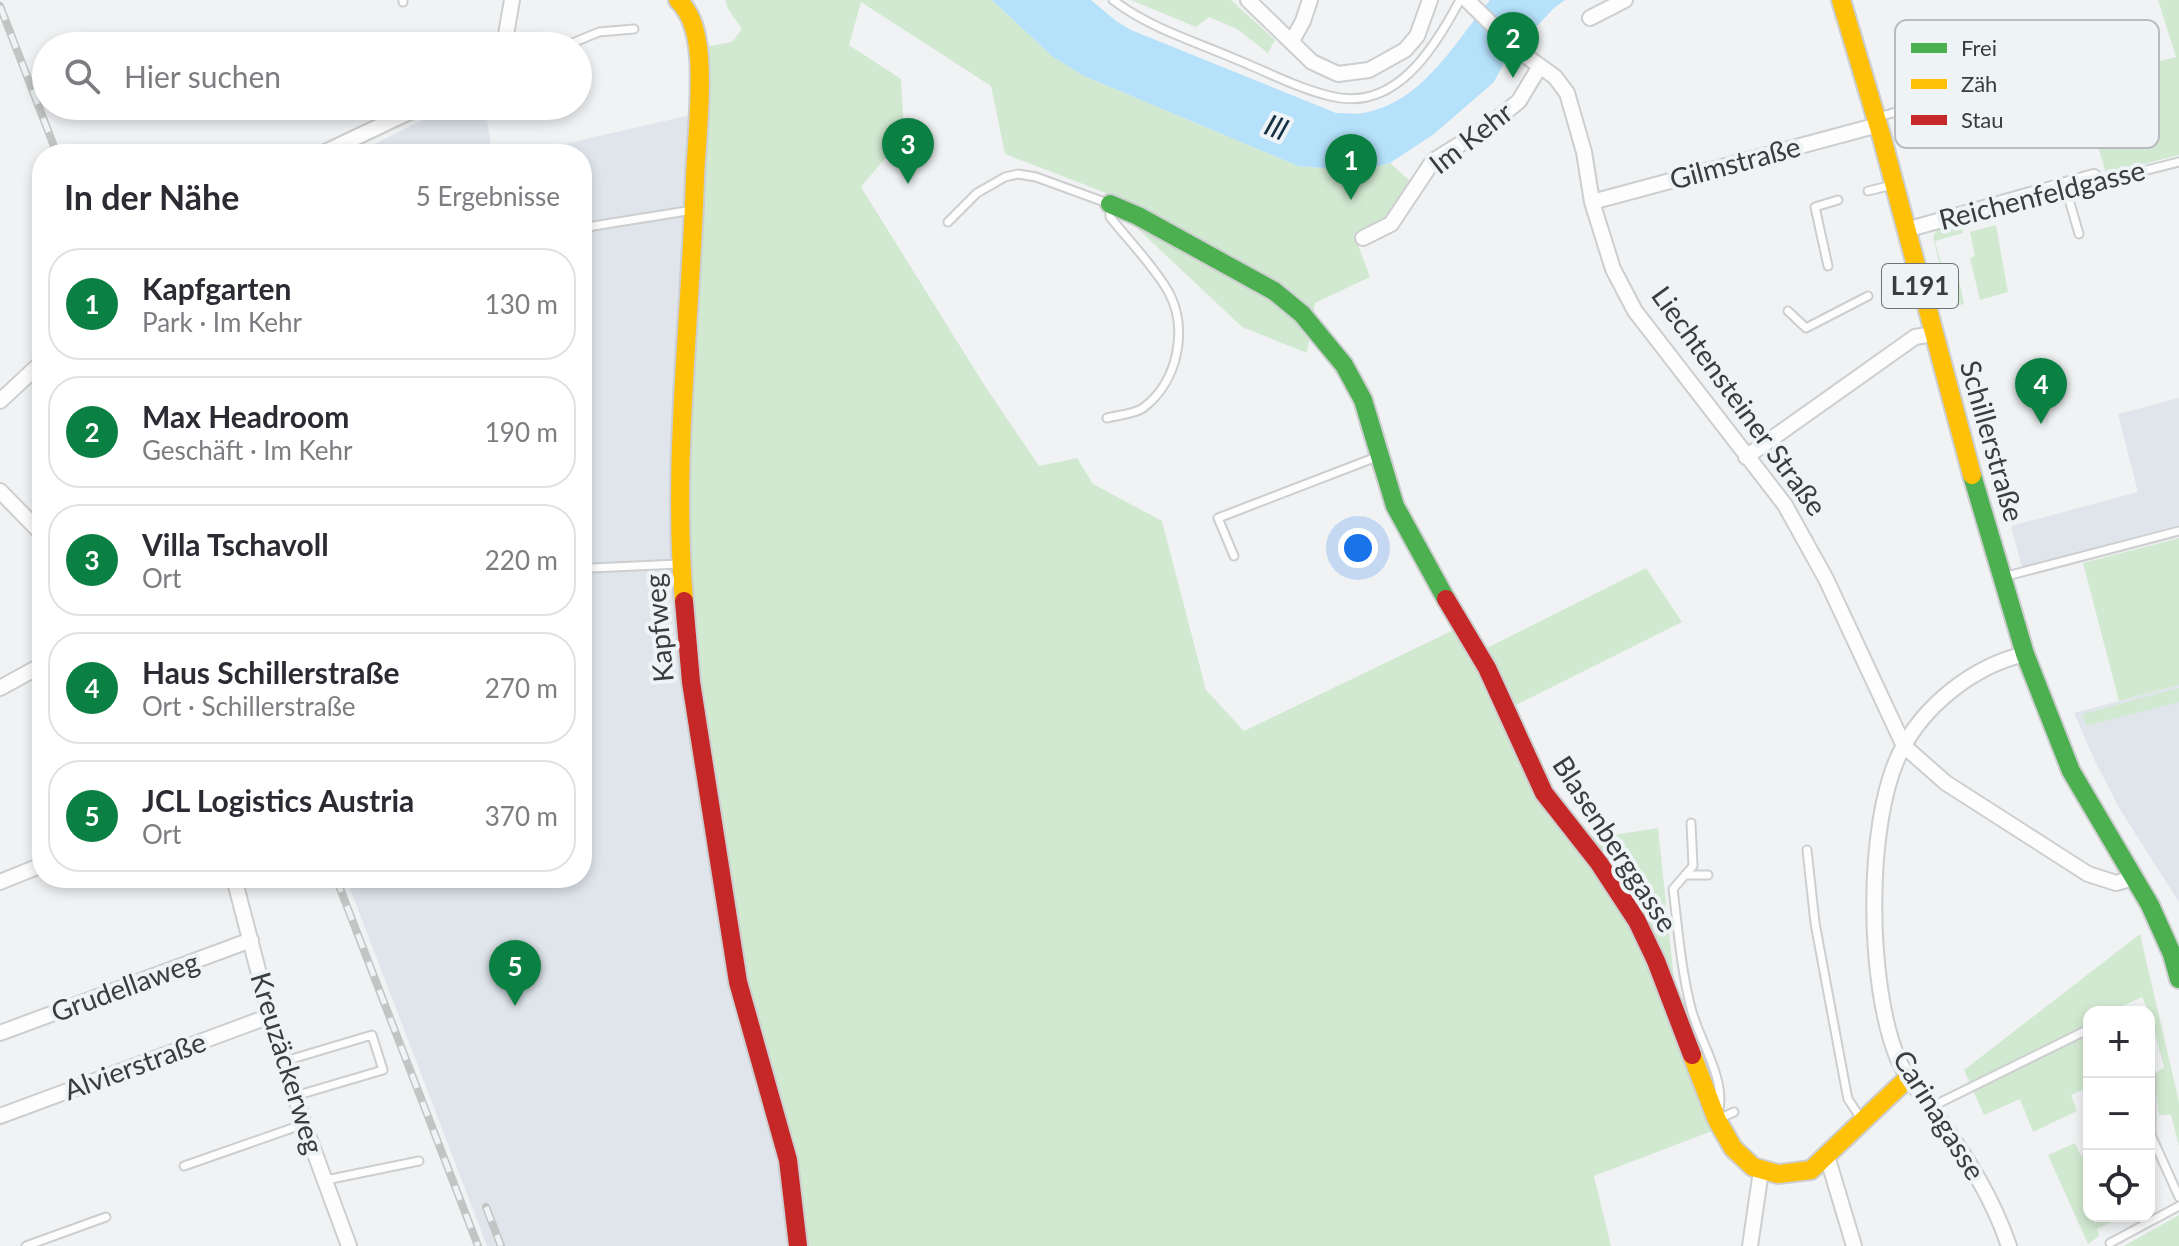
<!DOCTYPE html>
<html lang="de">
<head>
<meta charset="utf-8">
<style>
	body { margin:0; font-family:Lato,sans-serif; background:#f2f2f3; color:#2b2b33 }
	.controls { position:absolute; right:24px; bottom:24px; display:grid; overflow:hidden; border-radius:16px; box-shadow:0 4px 12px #0003 }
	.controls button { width:72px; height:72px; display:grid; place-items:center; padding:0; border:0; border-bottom:2px solid #e1e1e2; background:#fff; color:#2b2b33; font:40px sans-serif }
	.you { position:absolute; left:1358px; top:548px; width:28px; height:28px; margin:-20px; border:6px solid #fff; border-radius:50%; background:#1a73e8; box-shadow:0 0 0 12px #1a73e833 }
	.badge { display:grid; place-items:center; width:52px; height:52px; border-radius:50%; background:#0b8043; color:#fff; font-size:26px; font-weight:700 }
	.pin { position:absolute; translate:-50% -66px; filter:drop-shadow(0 2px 4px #0008) }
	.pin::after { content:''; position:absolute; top:42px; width:28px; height:24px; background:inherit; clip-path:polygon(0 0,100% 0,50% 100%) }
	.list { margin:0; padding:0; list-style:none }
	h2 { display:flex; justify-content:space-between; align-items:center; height:104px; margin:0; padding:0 32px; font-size:34px }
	h2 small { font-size:26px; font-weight:400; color:#7c7c81 }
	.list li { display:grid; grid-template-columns:52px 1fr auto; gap:24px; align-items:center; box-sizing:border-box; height:112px; margin:0 16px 16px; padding:0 16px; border:2px solid #e1e1e2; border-radius:32px }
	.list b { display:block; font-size:30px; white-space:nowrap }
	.list p { margin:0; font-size:26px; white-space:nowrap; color:#7c7c81 }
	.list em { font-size:26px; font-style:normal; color:#7c7c81 }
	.icon { flex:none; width:44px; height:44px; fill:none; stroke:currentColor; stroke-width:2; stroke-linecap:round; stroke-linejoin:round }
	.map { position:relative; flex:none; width:2179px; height:1246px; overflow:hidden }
	.search { position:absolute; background:#fff; box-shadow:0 4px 12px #0003; left:32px; top:32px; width:560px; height:88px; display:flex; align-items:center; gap:20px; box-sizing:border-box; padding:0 28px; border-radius:44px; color:#7c7c81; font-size:30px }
	.panel { position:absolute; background:#fff; box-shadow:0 4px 12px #0003; left:32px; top:144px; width:560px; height:744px; border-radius:32px }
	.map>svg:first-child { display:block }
	.built { fill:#dfe5eb }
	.green { fill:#d2e9d1 }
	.water { fill:#b5e1fa }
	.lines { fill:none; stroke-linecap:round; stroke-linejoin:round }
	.lane-casing { stroke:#cccecf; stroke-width:11 }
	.street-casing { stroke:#cccecf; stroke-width:18 }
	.fast-casing { stroke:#cccecf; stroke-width:22 }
	.slow-casing { stroke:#cccecf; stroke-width:22 }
	.jam-casing { stroke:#cccecf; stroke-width:22 }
	.lane { stroke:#fdfdfd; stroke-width:7 }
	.street { stroke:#fdfdfd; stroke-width:14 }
	.fast { stroke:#4caf50; stroke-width:18 }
	.slow { stroke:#ffc107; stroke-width:18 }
	.jam { stroke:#c62828; stroke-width:18 }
	.rail-casing { stroke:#c3c4c4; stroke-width:8 }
	.rail { stroke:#eef3f6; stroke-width:5; stroke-dasharray:15; stroke-linecap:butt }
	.labels { text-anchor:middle; stroke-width:8; stroke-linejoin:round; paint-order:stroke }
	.shield { fill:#eef3f6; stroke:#707374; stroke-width:2 }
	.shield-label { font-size:26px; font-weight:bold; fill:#3a3c3d }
	.street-label { font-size:28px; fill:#3a3c3d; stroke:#eef3f6 }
	.water-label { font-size:30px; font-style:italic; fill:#153141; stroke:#eef3f6 }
	.key { fill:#eef3f6; stroke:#b8bcbe; stroke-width:2 }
	.key-label { font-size:22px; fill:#3a3c3d }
</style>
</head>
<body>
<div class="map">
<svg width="2179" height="1246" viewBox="0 0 2179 1246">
	<rect width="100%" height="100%" fill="#f0f2f4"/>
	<path class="built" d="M451 106H485L492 154H355Z
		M699 113 798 1246H487L346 878H582V154H521Z
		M2179 398V525L2022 568 2011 526 2138 492 2118 414Z
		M2179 685V902L2119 808 2094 759 2074 713Z"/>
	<path class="green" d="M725 0H992L1053 57 1084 76 1298 166 1358 171 1390 163 1410 181C1394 208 1387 225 1354 234L1370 277 1315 303 1307 353 1242 327 1137 228 1114 196 1005 154 991 86 861 2 849 45 901 79 904 136 861 187 983 383 1039 466 1077 458 1093 484 1162 521 1206 690 1244 731 1470 622 1487 648 1646 568 1682 622 1514 706 1549 786 1594 838 1658 828 1675 989 1725 1126 1594 1176 1611 1246H798L738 982 691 682 684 377 699 58 710 46 732 42 742 29 728 9Z
		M1131 0H1231L1275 40 1268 53 1237 29 1209 17 1196 27Z
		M2158 0H2179V155L2106 174 2080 82 2176 57Z
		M1961 223 1963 233 1935 241 1945 278 1958 275 1964 304 1950 307 1933 237 1937 230Z
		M1996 225 2008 292 1980 300 1970 258 1975 256 1970 232Z
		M2179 538V685L2119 701 2083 563Z
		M2179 688V702L2086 726 2083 714Z
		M2140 934 2179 1102V1146L2171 1115H2159L2154 1075 2164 1067 2149 1012 2142 997 2110 1012H2089V1087L2071 1095 2077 1111 2033 1132 2020 1099 1984 1115 1964 1070Z
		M2075 1143 2081 1156 2089 1153V1216H2124L2097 1229 2099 1236 2088 1244 2048 1155Z
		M2179 1215V1246H2124Z"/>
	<path class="water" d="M992 0H1091L1116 21 1131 30 1336 113C1346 113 1358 115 1368 112 1425 99 1455 42 1490 0H1565L1554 8 1506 59 1494 82 1434 134 1390 163 1358 171 1298 166 1084 76 1053 57Z"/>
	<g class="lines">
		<g class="lane-casing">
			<path id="lane" d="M1113 0C1148 27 1193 41 1233 58 1265 71 1297 88 1330 96 1395 113 1434 49 1460 0
				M403 2V0
				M565 46 599 32 634 29
				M1878 117 2056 68
				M2094 177 2103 181 2179 162
				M2065 186 2079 234
				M1868 191 1892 185
				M948 222 977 193 1005 177 1018 174 1036 177 1110 204V217C1129 241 1153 265 1168 291 1189 328 1178 382 1143 408 1135 414 1118 415 1107 418
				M582 231 593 226 693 210
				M1828 266 1815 207 1838 200
				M1894 289 1917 283
				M1788 311 1806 328 1868 296
				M1234 556 1218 518 1379 456
				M582 571 591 568 679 564
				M2007 576 2179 531
				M1691 823 1693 866 1673 889C1678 929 1681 969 1691 1008 1699 1040 1725 1077 1719 1109
				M1807 850 1815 923 1845 1084 1848 1099 1862 1120
				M1685 875H1708
				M285 1061 372 1035 383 1070 295 1096
				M2149 1069 2151 1075V1135L2179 1197
				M1931 1107 2089 1029
				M1719 1119 1734 1112
				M184 1166 304 1124
				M326 1180 419 1161
				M2110 1243 2179 1206
				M26 1246 106 1217"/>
		</g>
		<g class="street-casing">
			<path id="street" d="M1248 0 1312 62 1338 74 1369 70 1405 50 1417 36 1430 0
				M1467 0 1519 51 1555 77 1567 93 1584 152 1592 202 1613 269 1635 311 1785 505 1826 579 1904 746 1946 783 2088 874 2116 883 2134 878
				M1590 18 1625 0
				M1292 41 1303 21 1310 0
				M504 46 512 0
				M321 154 422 106
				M1592 202 1878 125
				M1906 230 2094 177
				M1363 238 1391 224 1433 161 1486 128 1519 101 1540 66
				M0 401 42 362
				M1746 457 1915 337 1933 334
				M0 491 42 534
				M0 688 42 665
				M234 878 270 1016 304 1124 349 1246
				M0 882 42 865
				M0 1033 251 940
				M0 1116 270 1016
				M1827 1156 1854 1246
				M1750 1246 1761 1171
				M2009 1246C1992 1197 1969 1161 1939 1119 1926 1100 1907 1080 1898 1059 1867 986 1865 824 1900 753 1923 706 1973 666 2025 654"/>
		</g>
		<g class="fast-casing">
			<path id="fast" d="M1110 204 1138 216 1274 291 1302 314 1344 365 1363 400 1395 506 1446 599
				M1972 475 2025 654 2071 771 2150 905 2172 954 2179 979"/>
		</g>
		<g class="slow-casing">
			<path id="slow" d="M678 0C693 15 697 35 699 56 702 95 697 137 695 177 691 318 672 460 684 601
				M1841 0 1882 138 1972 475
				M1692 1055 1717 1120 1733 1148 1753 1167 1778 1174 1811 1170 1909 1077"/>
		</g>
		<g class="jam-casing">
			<path id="jam" d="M1446 599 1487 668 1544 793 1599 863 1637 921 1656 961 1692 1055
				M684 601 691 682 738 982 788 1160 798 1246"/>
		</g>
		<use href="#lane" class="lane"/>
		<use href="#street" class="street"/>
		<use href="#fast" class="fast"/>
		<use href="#slow" class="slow"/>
		<use href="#jam" class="jam"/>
		<g class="rail-casing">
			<path id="rail" d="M0 6 57 154
				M336 878 478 1246
				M486 1207 501 1246"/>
		</g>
		<use href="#rail" class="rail"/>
	</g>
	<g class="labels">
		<rect class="shield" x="1882" y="264" width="76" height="44" rx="6"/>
		<g class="shield-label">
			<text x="1920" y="295">L191</text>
		</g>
		<g class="street-label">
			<text transform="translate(1471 138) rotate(-38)" y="10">Im Kehr</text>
			<text transform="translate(1735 163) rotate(-15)" y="10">Gilmstraße</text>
			<text transform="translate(2042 195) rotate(-14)" y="10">Reichenfeldgasse</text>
			<text transform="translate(1739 401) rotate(54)" y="10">Liechtensteiner Straße</text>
			<text transform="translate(1992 441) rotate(74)" y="10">Schillerstraße</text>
			<text transform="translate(659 628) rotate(-95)" y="10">Kapfweg</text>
			<text transform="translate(1615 844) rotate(57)" y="10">Blasenberggasse</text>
			<text transform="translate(125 987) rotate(-20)" y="10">Grudellaweg</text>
			<text transform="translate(287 1063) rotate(73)" y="10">Kreuzäckerweg</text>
			<text transform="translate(135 1066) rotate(-20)" y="10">Alvierstraße</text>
			<text transform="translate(1939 1115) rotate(58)" y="10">Carinagasse</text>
		</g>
		<g class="water-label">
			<text transform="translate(1276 128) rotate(22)" y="10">Ill</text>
		</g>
	</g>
	<rect x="1895" y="20" width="264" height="128" rx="12" class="key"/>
	<rect x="1911" y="43" width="36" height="10" fill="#4caf50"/>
	<rect x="1911" y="79" width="36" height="10" fill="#ffc107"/>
	<rect x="1911" y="115" width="36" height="10" fill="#c62828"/>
	<g class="key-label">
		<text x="1961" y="56">Frei</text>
		<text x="1961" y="92">Zäh</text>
		<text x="1961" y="128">Stau</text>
	</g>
</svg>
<div class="controls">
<button>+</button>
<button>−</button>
<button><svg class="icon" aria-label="locate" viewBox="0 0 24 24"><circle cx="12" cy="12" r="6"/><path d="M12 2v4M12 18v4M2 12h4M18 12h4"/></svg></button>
</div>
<div class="you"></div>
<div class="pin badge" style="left:1351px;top:200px">1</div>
<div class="pin badge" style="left:1513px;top:78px">2</div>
<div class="pin badge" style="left:908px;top:184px">3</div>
<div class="pin badge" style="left:2041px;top:424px">4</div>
<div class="pin badge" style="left:515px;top:1006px">5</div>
<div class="search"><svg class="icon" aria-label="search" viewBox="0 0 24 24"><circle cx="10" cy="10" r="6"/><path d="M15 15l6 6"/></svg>Hier suchen</div>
<section class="panel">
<h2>In der Nähe<small>5 Ergebnisse</small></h2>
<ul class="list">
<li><span class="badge">1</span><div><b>Kapfgarten</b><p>Park · Im Kehr</p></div><em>130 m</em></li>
<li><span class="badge">2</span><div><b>Max Headroom</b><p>Geschäft · Im Kehr</p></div><em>190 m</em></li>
<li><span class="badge">3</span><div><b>Villa Tschavoll</b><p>Ort</p></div><em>220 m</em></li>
<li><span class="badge">4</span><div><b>Haus Schillerstraße</b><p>Ort · Schillerstraße</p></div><em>270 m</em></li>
<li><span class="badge">5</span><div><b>JCL Logistics Austria</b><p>Ort</p></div><em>370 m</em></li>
</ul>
</section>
</div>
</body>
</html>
